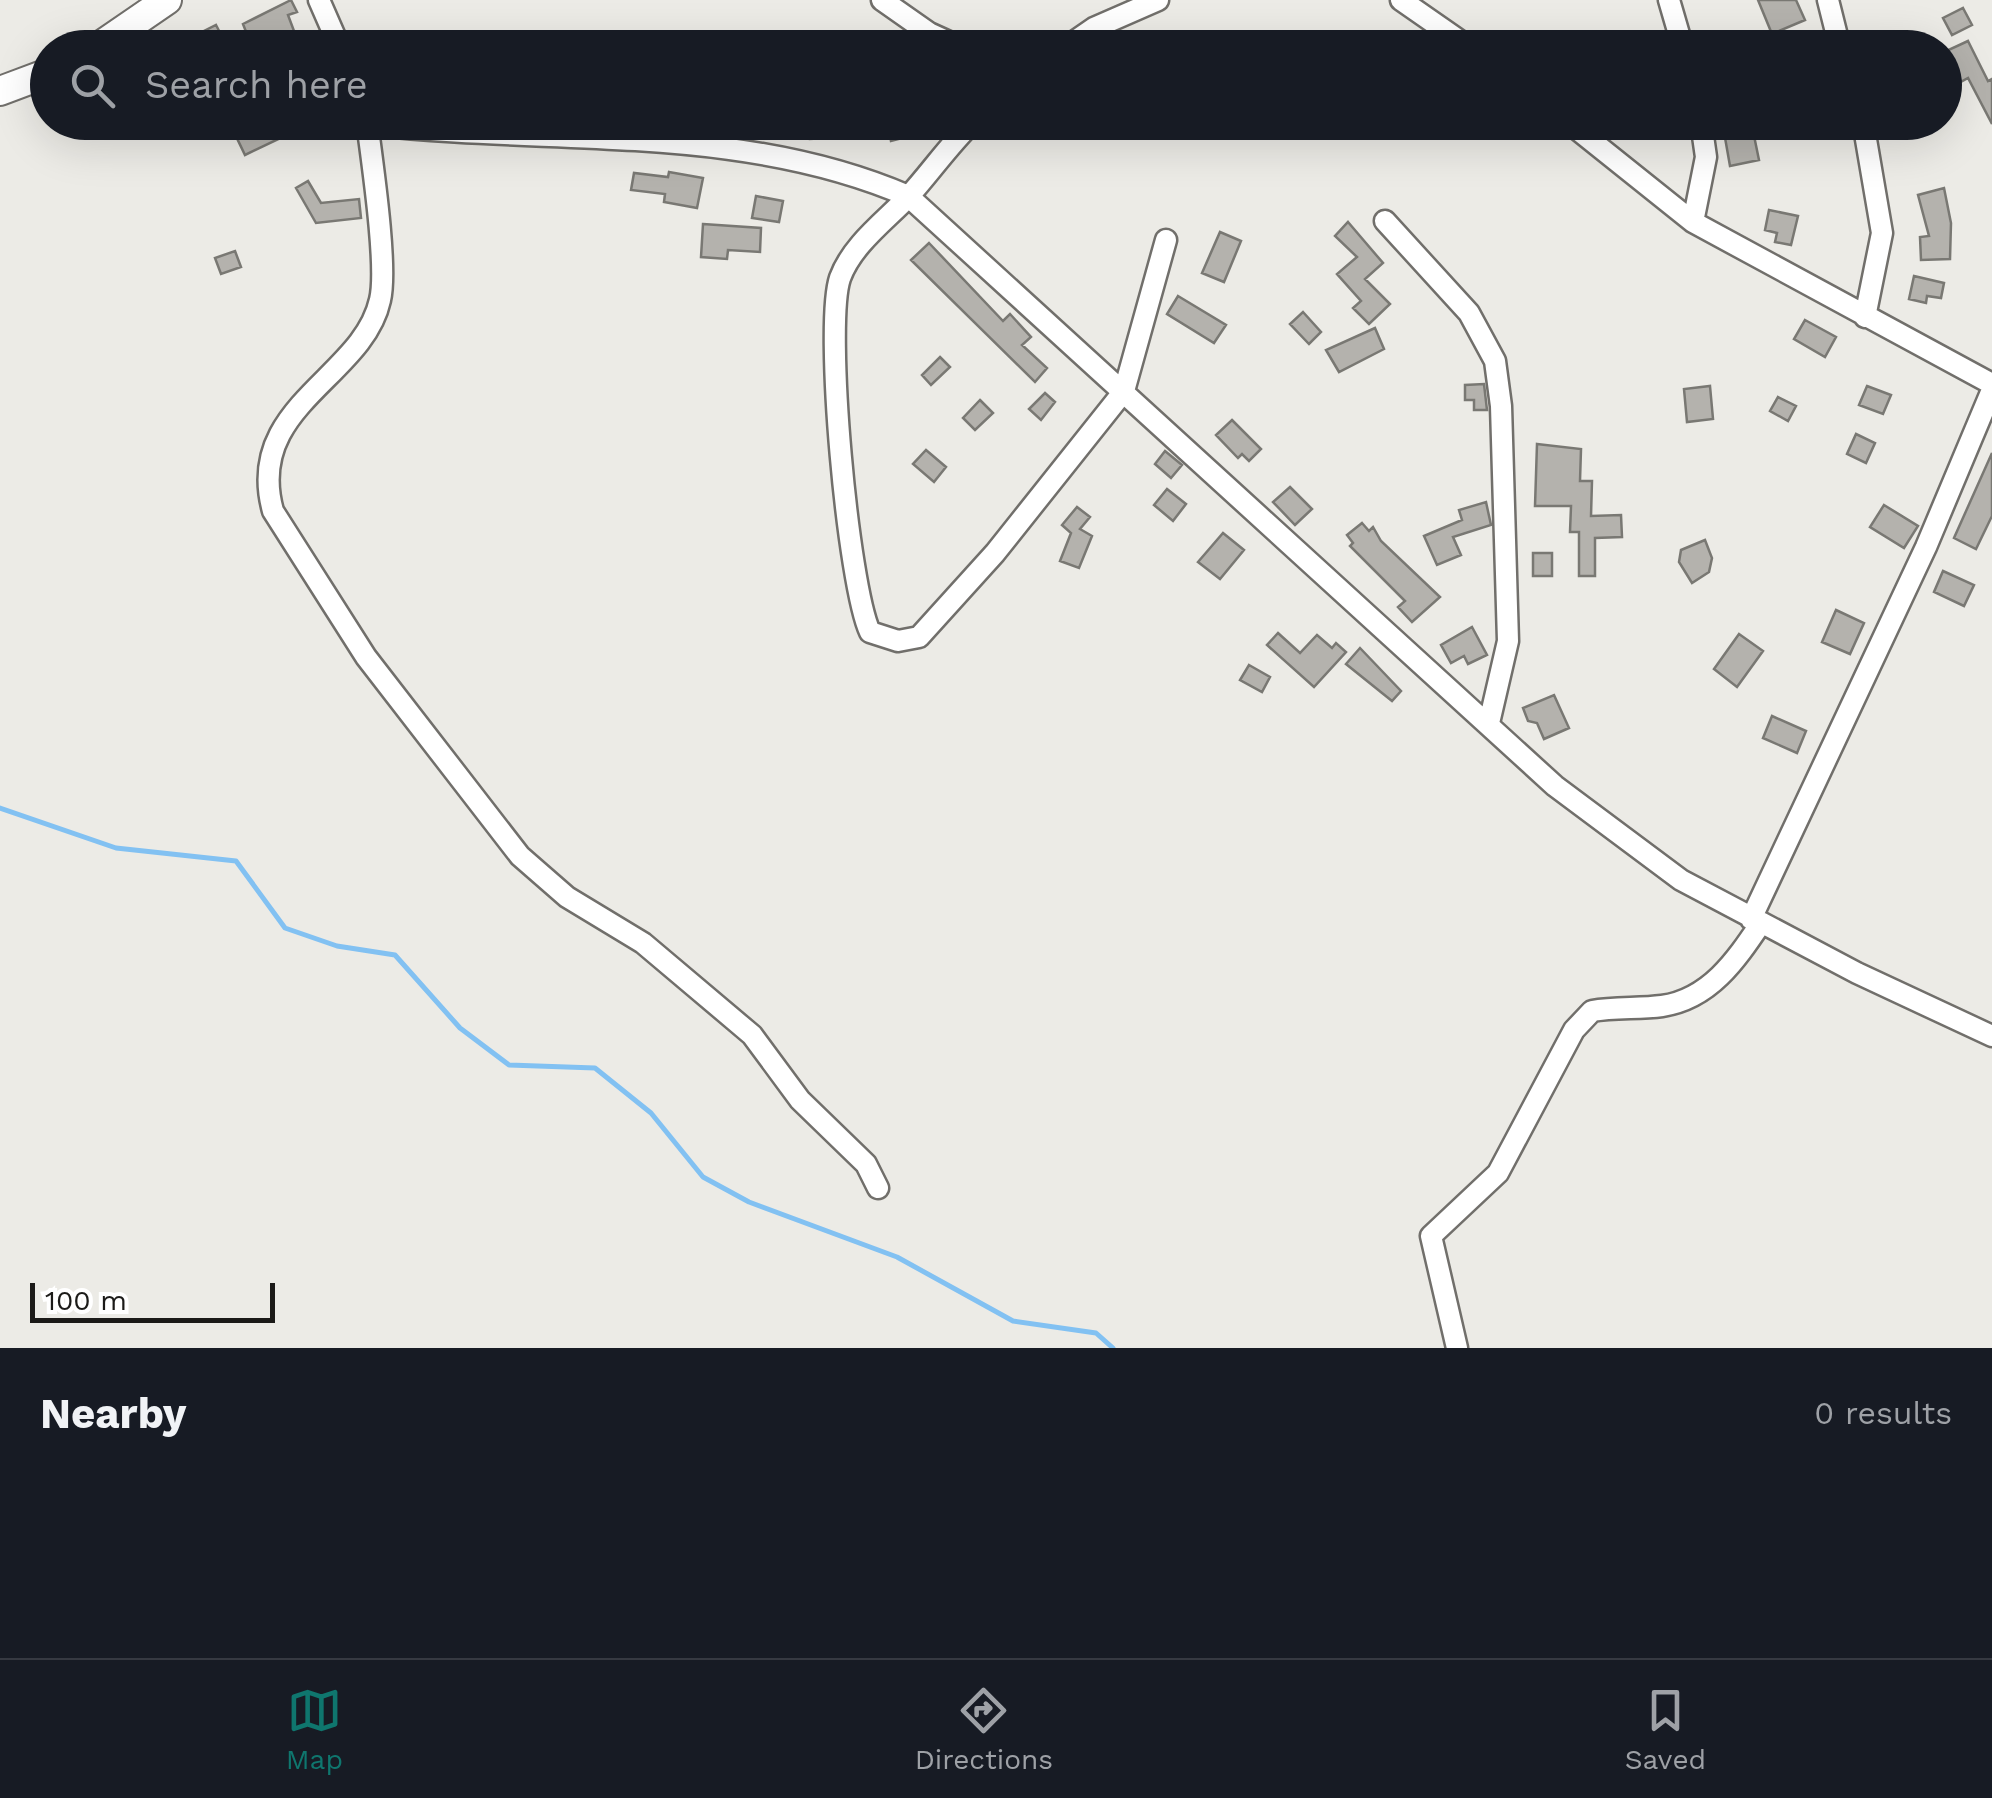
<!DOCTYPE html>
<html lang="en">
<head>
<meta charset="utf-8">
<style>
	body { margin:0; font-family:"Work Sans",sans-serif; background:#20242c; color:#f1f3f6 }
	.scale { position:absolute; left:30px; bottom:25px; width:245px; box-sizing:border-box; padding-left:10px; border:5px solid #1b1a18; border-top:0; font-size:28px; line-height:35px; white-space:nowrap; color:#1b1a18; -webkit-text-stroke:8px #fff; paint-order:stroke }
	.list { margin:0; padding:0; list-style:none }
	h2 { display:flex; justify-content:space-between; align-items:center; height:130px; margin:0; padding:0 40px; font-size:42px }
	h2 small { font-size:32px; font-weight:400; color:#9ea1a6 }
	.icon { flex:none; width:55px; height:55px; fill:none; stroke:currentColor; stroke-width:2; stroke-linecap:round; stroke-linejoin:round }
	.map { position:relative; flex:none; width:1992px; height:1348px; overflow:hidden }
	.search { position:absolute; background:#171b24; box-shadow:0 10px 40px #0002; left:30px; right:30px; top:30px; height:110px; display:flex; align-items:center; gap:25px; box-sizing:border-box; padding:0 35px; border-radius:55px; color:#9ea1a6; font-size:38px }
	.sheet { height:310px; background:#171b24 }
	nav { display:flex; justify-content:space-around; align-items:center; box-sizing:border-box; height:140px; border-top:2px solid #363941; background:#171b24; font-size:28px; color:#9ea1a6 }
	nav a { display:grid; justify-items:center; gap:5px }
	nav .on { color:#0f766e }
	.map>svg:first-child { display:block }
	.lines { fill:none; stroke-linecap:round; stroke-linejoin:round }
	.stream { stroke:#82c1f2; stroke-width:5 }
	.building { fill:#b4b2ad; stroke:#797873; stroke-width:2.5 }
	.street-casing { stroke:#716f6b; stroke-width:25 }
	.secondary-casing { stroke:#716f6b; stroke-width:32 }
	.street { stroke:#fff; stroke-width:20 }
	.secondary { stroke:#fff; stroke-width:28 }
</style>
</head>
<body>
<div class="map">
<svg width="1992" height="1348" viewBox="0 0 1992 1348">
	<rect width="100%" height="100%" fill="#ecebe6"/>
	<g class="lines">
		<path class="stream" d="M0 808 116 848 236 861 285 928 337 946 395 955 460 1028 509 1065 595 1068 651 1113 703 1177 749 1202 897 1257 1013 1321 1096 1333 1113 1348"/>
	</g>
	<path class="building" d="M291 0 297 12 288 15 294 31 252 47 243 24Z
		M1758 0H1796L1805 20 1772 34Z
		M1963 8 1972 25 1952 35 1943 18Z
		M216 25 228 48H149L173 32 180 43Z
		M1968 41 1988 81 1992 79V124L1968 78 1957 84 1944 60V52Z
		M256 122H314L245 155 234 132Z
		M810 122H924L925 132 891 141 890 135 810 139Z
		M1752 126 1759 160 1730 166 1724 132Z
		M669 172 703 178 697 208 664 202 665 194 631 190 634 173 668 177Z
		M308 181 321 203 359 199 361 218 316 223 296 188Z
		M1944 188 1951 223 1950 259 1921 260 1920 237 1929 236 1918 195Z
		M756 196 783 201 779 222 752 218Z
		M1769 210 1798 216 1791 245 1775 242 1777 233 1765 230Z
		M1348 222 1383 263 1365 279 1390 304 1369 324 1353 308 1361 301 1337 274 1357 257 1335 236Z
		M703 224 761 228 760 252 728 250 727 259 701 257Z
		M1220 232 1241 241 1224 282 1202 273Z
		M929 243 1003 321 1010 314 1031 337 1022 345 1047 368 1035 382 911 260Z
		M235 251 241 267 221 274 215 258Z
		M1914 276 1944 283 1941 298 1927 296 1926 303 1909 299Z
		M1178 296 1226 325 1214 343 1167 314Z
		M1303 312 1321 332 1309 344 1290 324Z
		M1805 320 1836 337 1825 357 1794 339Z
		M1375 328 1384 349 1339 372 1326 350Z
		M940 357 950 367 931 385 922 375Z
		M1484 384 1487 410H1474V400H1465V385Z
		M1710 386 1713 419 1687 422 1684 389Z
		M1867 386 1891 395 1883 414 1859 405Z
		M1045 393 1055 402 1041 420 1029 409Z
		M1778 397 1796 406 1788 421 1770 411Z
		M980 400 993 413 975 430 963 418Z
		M1232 420 1261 449 1249 461 1242 454 1238 458 1216 435Z
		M1856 434 1875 443 1866 463 1847 454Z
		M1537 444 1581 449 1580 481H1592L1591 516 1621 515 1622 537 1595 538V576H1579V532H1570L1571 506H1535Z
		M926 450 946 467 934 482 913 464Z
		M1165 451 1182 465 1171 478 1155 464Z
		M1992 453V516L1976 549 1954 538Z
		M1290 487 1312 509 1295 525 1273 502Z
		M1167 489 1186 504 1173 521 1154 505Z
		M1486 502 1491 525 1453 537 1461 555 1437 565 1424 536 1462 520 1459 510Z
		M1884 505 1918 526 1904 548 1870 527Z
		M1077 507 1090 517 1080 529 1092 536 1079 568 1060 561 1071 533 1062 525Z
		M1362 523 1369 531 1373 527 1381 541 1440 597 1412 622 1398 607 1405 601 1350 546 1353 543 1347 535Z
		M1223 533 1244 550 1220 579 1198 562Z
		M1705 540 1712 558 1709 572 1692 583 1679 562 1681 550Z
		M1533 553H1552V576H1533Z
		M1943 571 1974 585 1964 606 1934 592Z
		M1836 610 1864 623 1850 654 1822 642Z
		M1472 627 1487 655 1468 664 1464 656 1451 663 1441 645Z
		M1278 633 1300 653 1317 635 1332 648 1336 643 1346 652 1314 687 1267 645Z
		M1739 634 1763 651 1737 687 1714 669Z
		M1360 648 1401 691 1392 701 1346 664Z
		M1249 665 1270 677 1262 692 1240 680Z
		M1554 695 1569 728 1544 739 1537 723 1528 721 1523 708Z
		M1772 716 1806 731 1797 753 1763 738Z"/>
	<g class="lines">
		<g class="street-casing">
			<path id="street" d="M319 0 340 48
				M882 0 929 33 962 48
				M1401 0 1470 48
				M1669 0 1683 48
				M1828 0 1840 48
				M1065 48 1094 28 1158 0
				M367 122C372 161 388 267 380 300 363 378 244 406 273 511L366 657 520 856 567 897 643 943 752 1035 800 1100 866 1164 878 1188
				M973 122C949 145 930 173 908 197 885 221 852 245 840 278 824 326 848 585 870 632L898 641 919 637 995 553 1124 391 1166 240
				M1568 122 1693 222 1992 384
				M1863 122 1882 233 1865 317
				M368 124C548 146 737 122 908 196L1555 786 1681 880 1857 973 1992 1036
				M1385 221 1469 313 1495 361 1501 406 1508 641 1489 723
				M1693 222 1706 157 1701 122
				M1751 919 1926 547 1992 390
				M1457 1348 1431 1236 1498 1173 1574 1030 1592 1011C1615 1007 1639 1009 1662 1006 1710 999 1736 960 1761 923"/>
		</g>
		<g class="secondary-casing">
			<path id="secondary" d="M97 48 167 0
				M0 91 48 73"/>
		</g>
		<use href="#street" class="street"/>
		<use href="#secondary" class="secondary"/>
	</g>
</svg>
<div class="scale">100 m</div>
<div class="search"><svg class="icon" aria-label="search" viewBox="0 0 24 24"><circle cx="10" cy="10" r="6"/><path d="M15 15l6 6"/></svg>Search here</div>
</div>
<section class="sheet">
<h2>Nearby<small>0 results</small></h2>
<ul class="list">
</ul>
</section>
<nav>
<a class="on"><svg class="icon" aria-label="map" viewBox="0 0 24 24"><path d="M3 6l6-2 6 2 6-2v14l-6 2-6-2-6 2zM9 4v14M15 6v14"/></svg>Map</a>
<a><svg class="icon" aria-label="directions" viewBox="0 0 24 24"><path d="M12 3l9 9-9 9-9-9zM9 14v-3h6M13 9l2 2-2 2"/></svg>Directions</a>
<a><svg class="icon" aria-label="saved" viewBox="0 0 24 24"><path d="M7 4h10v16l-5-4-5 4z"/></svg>Saved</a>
</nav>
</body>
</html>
